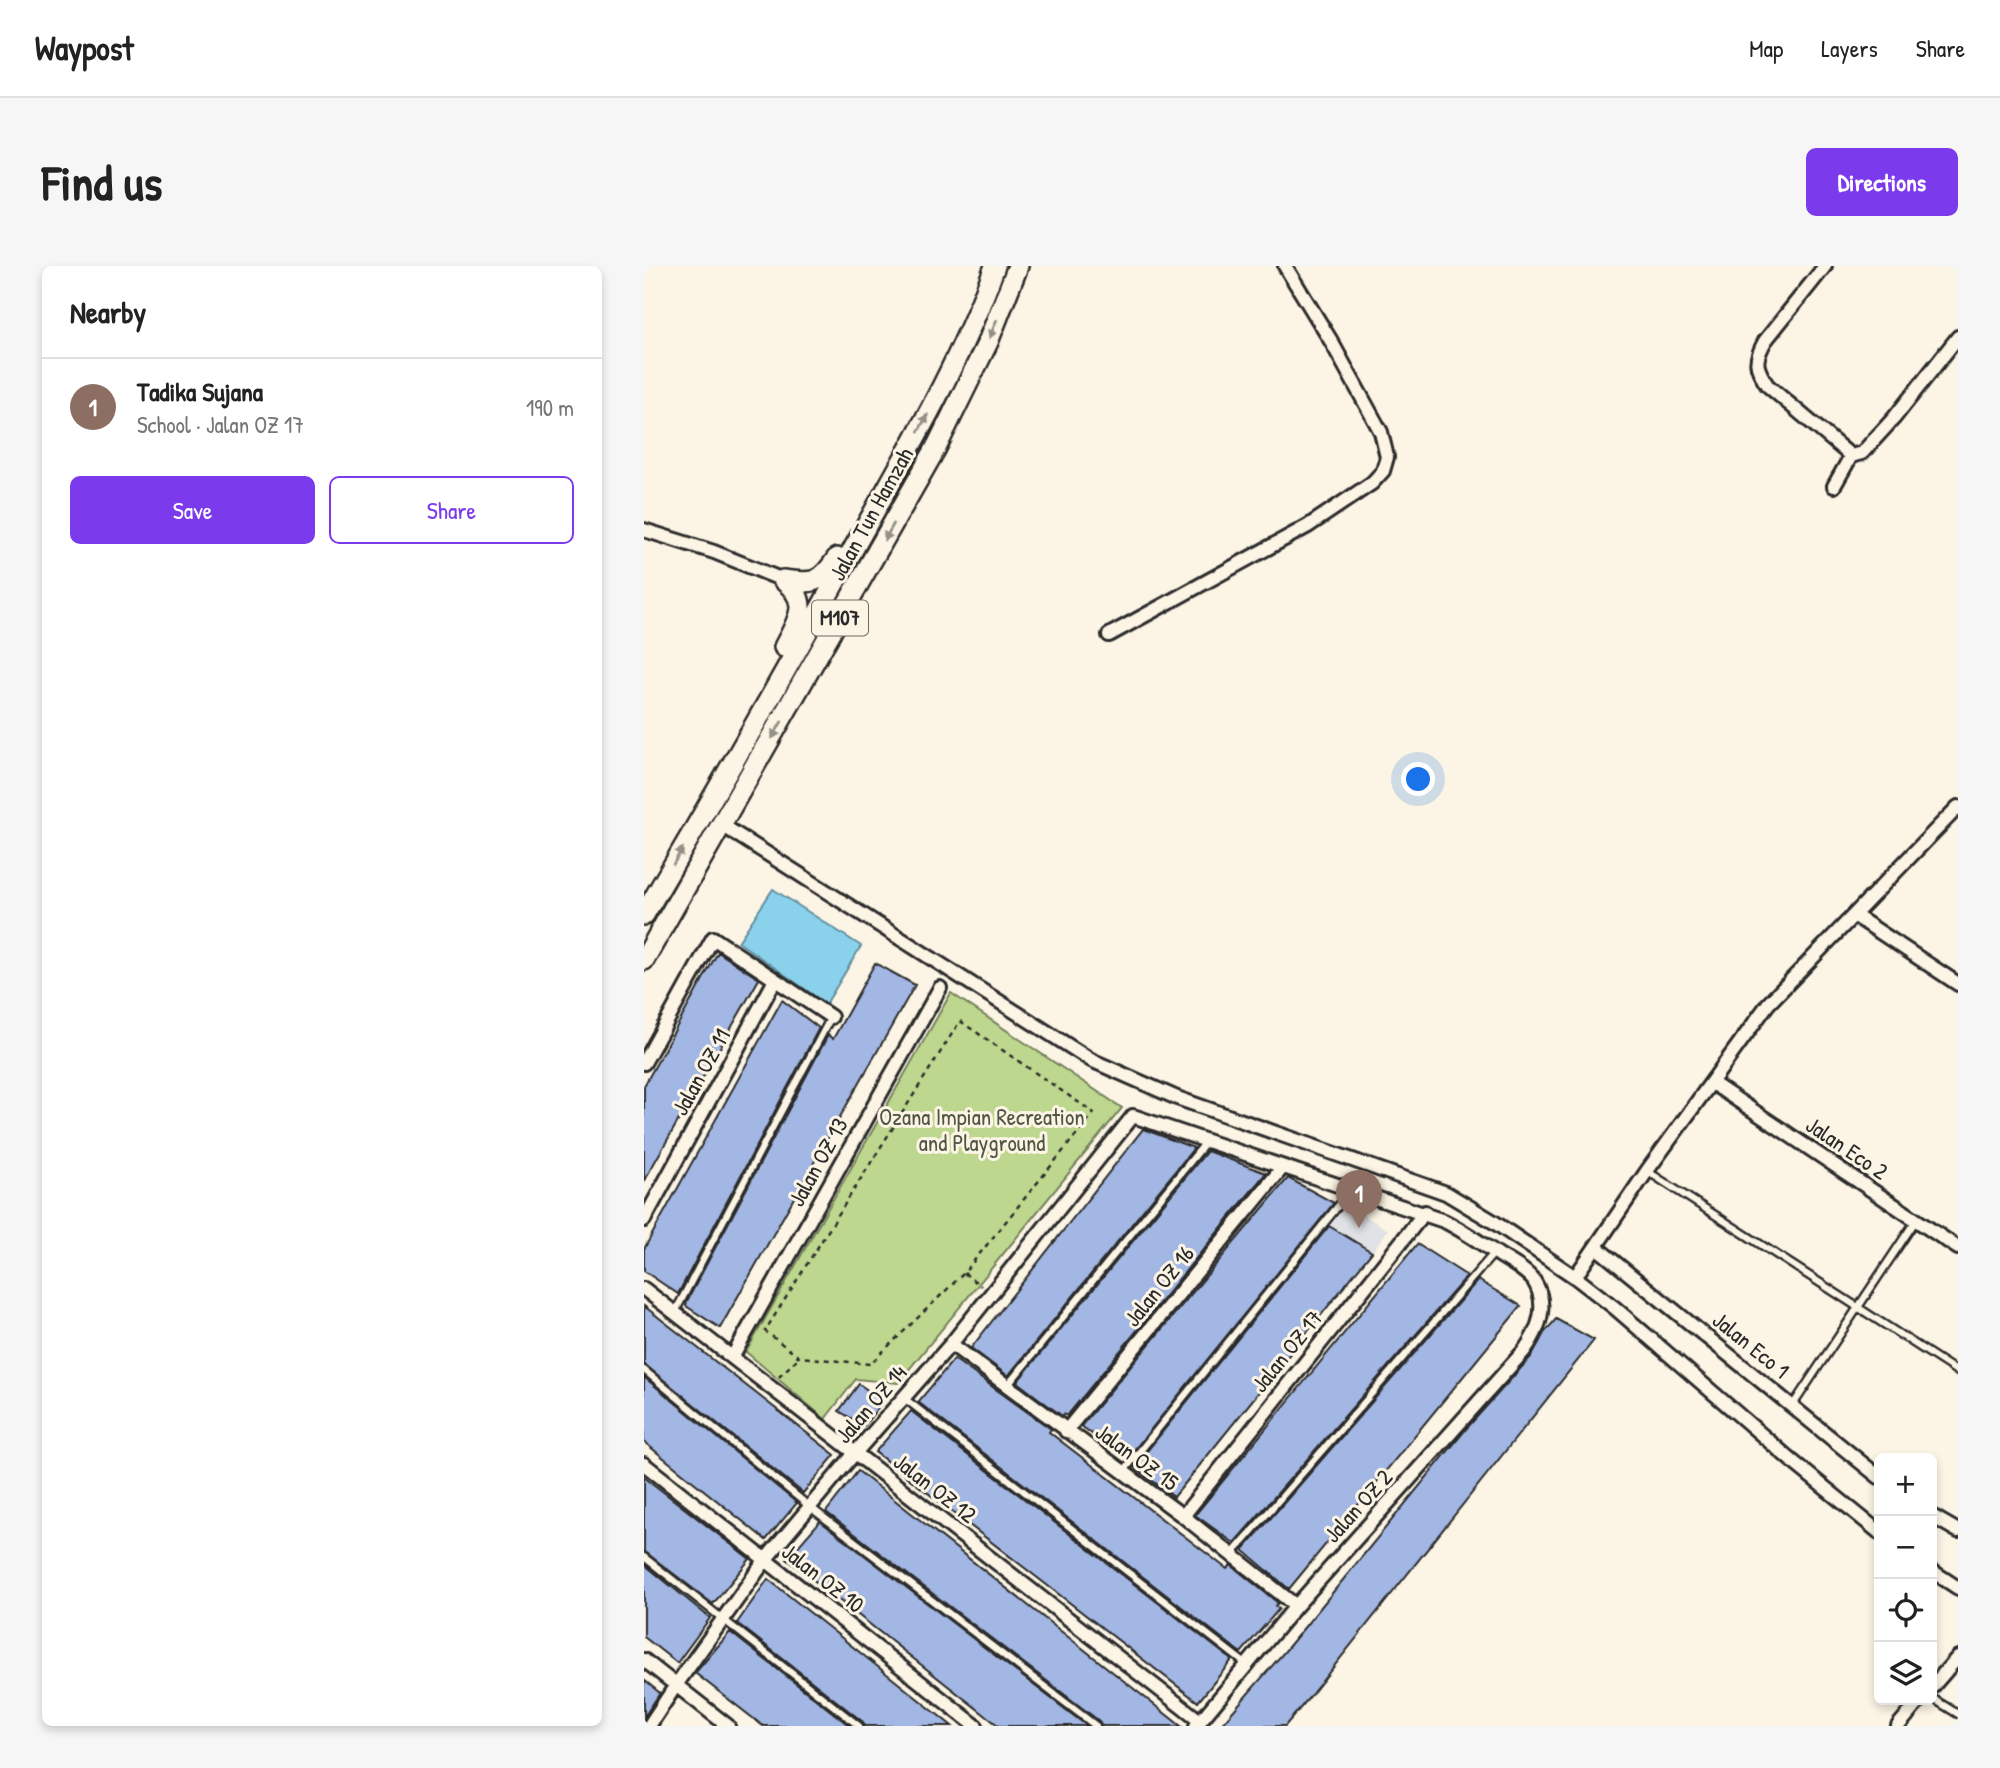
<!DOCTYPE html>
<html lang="en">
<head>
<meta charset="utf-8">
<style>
	body { margin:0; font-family:"Patrick Hand",sans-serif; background:#f6f6f6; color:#222 }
	.controls { position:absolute; right:21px; bottom:21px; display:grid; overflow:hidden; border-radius:10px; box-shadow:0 4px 10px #0003 }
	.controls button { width:63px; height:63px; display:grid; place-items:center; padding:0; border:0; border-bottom:2px solid #e0e0e0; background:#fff; color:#222; font:35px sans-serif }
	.you { position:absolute; left:775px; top:514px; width:24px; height:24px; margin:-18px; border:5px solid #fff; border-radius:50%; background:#1a73e8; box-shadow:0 0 0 10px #1a73e833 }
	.badge { display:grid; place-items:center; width:46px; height:46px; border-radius:50%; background:#7c3aed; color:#fff; font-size:23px; font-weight:700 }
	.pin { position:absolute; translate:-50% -58px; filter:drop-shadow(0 2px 4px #0008) }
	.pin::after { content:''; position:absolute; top:37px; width:24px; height:21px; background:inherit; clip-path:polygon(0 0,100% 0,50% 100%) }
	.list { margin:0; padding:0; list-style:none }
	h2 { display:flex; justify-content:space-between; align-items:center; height:91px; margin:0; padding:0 28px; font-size:30px }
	h2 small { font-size:23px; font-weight:400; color:#767676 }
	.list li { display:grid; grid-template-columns:46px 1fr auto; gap:21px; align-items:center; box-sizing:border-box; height:98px; padding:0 28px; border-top:2px solid #e0e0e0 }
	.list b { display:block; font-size:26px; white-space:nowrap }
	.list p { margin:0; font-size:23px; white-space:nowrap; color:#767676 }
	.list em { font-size:23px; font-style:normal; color:#767676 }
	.actions { display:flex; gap:14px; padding:21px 28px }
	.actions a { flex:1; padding:16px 0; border:2px solid #7c3aed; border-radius:10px; text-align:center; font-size:24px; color:#7c3aed }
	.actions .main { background:#7c3aed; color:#fff }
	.icon { flex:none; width:38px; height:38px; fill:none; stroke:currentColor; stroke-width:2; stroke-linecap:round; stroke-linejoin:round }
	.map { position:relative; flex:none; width:1314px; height:1460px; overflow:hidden; border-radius:10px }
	header { display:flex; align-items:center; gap:42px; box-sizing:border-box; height:98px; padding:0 35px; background:#fff; border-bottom:2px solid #e0e0e0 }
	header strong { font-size:33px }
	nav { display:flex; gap:38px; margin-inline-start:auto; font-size:24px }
	.intro { display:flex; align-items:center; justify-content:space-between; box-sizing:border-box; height:168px; padding:0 42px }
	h1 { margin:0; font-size:49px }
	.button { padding:18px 32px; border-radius:10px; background:#7c3aed; color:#fff; font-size:24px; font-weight:700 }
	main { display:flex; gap:42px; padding:0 42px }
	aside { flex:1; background:#fff; border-radius:10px; box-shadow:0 4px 10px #0003 }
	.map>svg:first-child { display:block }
	.built { fill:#e1e2e5 }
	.green { fill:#bed78e; stroke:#74815c; stroke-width:2 }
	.water { fill:#8ad1ec; stroke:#648f9f; stroke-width:2 }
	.building { fill:#a3b7e5; stroke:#2b2b2b; stroke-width:2 }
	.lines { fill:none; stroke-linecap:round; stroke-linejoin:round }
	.service-casing { stroke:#2b2b2b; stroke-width:11 }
	.minor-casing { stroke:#2b2b2b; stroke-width:18 }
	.primary-casing { stroke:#2b2b2b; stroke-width:24 }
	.path { stroke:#2b2b2b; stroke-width:2.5; stroke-dasharray:5 5; stroke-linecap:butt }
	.service { stroke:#fcf5e5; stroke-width:6 }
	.minor { stroke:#fcf5e5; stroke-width:12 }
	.primary { stroke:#fcf5e5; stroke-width:19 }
	.oneway { fill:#949088 }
	.labels { text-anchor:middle; stroke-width:6; stroke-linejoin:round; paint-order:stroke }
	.shield { fill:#fcf5e5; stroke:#6a6863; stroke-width:2 }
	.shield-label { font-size:21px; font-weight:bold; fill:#2b2b2b }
	.street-label { font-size:23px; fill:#2b2b2b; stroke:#fcf5e5 }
	.park-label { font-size:23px; fill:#505644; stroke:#fcf5e5 }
</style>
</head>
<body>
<header>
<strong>Waypost</strong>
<nav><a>Map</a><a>Layers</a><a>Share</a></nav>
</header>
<div class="intro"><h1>Find us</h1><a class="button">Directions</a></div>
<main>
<aside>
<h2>Nearby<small></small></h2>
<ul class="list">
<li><span class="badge" style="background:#8d6e63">1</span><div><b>Tadika Sujana</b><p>School · Jalan OZ 17</p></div><em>190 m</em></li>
</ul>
<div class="actions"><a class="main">Save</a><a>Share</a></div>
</aside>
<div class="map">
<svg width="1314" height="1460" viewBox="0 0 1314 1460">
	<rect width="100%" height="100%" fill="#fcf5e5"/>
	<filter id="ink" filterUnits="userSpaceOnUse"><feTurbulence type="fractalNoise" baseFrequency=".0143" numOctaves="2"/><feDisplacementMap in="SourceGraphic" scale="14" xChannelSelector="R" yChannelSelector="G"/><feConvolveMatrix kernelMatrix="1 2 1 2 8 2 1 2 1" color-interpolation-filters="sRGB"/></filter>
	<g filter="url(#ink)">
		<path class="built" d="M702 938 744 964 728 986 685 960Z"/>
		<path class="green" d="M307 727 478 842 254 1117 212 1113 181 1153 102 1086Z"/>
		<path class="water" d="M129 623 217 680 182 738 94 676Z"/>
		<path class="building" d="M74 686 115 713 0 915V820Z
			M231 697 271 719 76 1062 42 1040 43 1035 184 769 189 773Z
			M138 734 175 762 34 1028 0 1005V983Z
			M499 863 550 882 364 1110 327 1082Z
			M563 885 622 907 423 1150 420 1148 418 1150 373 1116Z
			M644 912 690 937 483 1193 437 1160Z
			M685 960 728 986 530 1231 490 1201Z
			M773 978 823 1010 590 1277 551 1249Z
			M834 1014 877 1040 645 1323 599 1284Z
			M0 1040 191 1189 159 1227 0 1098Z
			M912 1053 950 1074 663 1434 641 1460H576L641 1385 822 1163 887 1091 900 1067Z
			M310 1093 407 1163 405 1166 583 1303 587 1299 634 1337 631 1340 635 1343 597 1387 274 1136Z
			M0 1111 153 1237 122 1274 0 1176Z
			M215 1118 239 1135 220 1160 195 1145Z
			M267 1145 588 1394 554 1436 231 1186Z
			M214 1205 537 1460H458L455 1455 182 1246Z
			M0 1211 106 1293 69 1338 0 1285Z
			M176 1255 443 1460H355L143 1293Z
			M0 1298 66 1352 33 1397 0 1371Z
			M124 1313 308 1460H221L219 1456 93 1357Z
			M86 1366 206 1460H119L51 1407Z
			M0 1414 16 1427 0 1451Z"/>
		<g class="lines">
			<g class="service-casing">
				<path id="service" d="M1003 905 1314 1106
					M31 1046 187 751
					M0 1104 166 1241 452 1460
					M363 1120 563 875
					M260 1132 603 1399
					M1149 1139 1272 954
					M479 1206 707 924
					M588 1288 851 986
					M0 1291 215 1460
					M1288 1432 1314 1448"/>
			</g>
			<g class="minor-casing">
				<path id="minor" d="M1181 0 1121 75C1110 95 1111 100 1123 119L1207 190 1218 187 1250 152 1314 71
					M1190 220 1207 190
					M0 264 70 286 139 314
					M465 369 664 260 728 217 739 205 743 191 737 166 687 75 641 0
					M78 559 447 794 533 832 802 927 850 956 931 1011 971 1042 1148 1195 1235 1266
					M1210 649 1314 718
					M0 797 69 672 187 751
					M1068 817 1314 982
					M0 954 131 714
					M952 981 1235 1211
					M931 1011 1003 905 1124 738 1314 541
					M0 1023 556 1455
					M307 1078 539 1250 652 1340
					M89 1090 296 722
					M422 1165 639 901
					M0 1198 332 1460
					M539 1250 781 946
					M1288 1250 1314 1265
					M1288 1305 1314 1322
					M0 1394 84 1460
					M1288 1421 1314 1391
					M5 1460 32 1419 122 1293 211 1187 307 1078 489 850 800 955C820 965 837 977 855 989 866 996 882 1004 890 1015 905 1039 895 1064 880 1085L652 1340 552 1460
					M1254 1460 1276 1434"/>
			</g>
			<g class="primary-casing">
				<path id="primary" d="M139 314C168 335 154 354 140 381
					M139 314C169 318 176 318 193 292
					M0 649C74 524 146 398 216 271 265 183 317 95 351 0
					M0 694 292 182 344 76 374 0"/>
			</g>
			<path class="path" d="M316 755 450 847 320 1007 226 1098 155 1091 121 1065Z
				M320 1007 337 1020
				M135 1111 155 1091"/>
			<use href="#service" class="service"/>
			<use href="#minor" class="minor"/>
			<use href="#primary" class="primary"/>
		</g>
		<defs><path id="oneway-solid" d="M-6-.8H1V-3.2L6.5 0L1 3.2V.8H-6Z" transform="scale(1.75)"/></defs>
		<g class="oneway">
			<use href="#oneway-solid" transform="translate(349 63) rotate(112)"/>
			<use href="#oneway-solid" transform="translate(279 157) rotate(-61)"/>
			<use href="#oneway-solid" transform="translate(245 266) rotate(119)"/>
			<use href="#oneway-solid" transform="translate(133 464) rotate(120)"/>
			<use href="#oneway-solid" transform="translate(34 590) rotate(-60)"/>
		</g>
	</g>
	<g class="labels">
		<rect class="shield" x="168" y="334.5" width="56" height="35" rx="5"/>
		<g class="shield-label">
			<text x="196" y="359">M107</text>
		</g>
		<g class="street-label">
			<text transform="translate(227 248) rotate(-61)" y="8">Jalan Tun Hamzah</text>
			<text transform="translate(57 806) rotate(-61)" y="8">Jalan OZ 11</text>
			<text transform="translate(1203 882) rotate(34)" y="8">Jalan Eco 2</text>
			<text transform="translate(174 896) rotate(-61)" y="8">Jalan OZ 13</text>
			<text transform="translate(515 1020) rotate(-51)" y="8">Jalan OZ 16</text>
			<text transform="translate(1107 1079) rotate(39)" y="8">Jalan Eco 1</text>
			<text transform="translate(643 1085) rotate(-51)" y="8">Jalan OZ 17</text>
			<text transform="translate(227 1138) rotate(-49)" y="8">Jalan OZ 14</text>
			<text transform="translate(493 1191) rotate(36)" y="8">Jalan OZ 15</text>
			<text transform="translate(291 1222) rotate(38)" y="8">Jalan OZ 12</text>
			<text transform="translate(714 1240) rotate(-48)" y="8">Jalan OZ 2</text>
			<text transform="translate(179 1312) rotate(38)" y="8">Jalan OZ 10</text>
		</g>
		<g class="park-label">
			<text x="338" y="859">Ozana Impian Recreation<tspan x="338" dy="26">and Playground</tspan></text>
		</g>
	</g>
</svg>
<div class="controls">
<button>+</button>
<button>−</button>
<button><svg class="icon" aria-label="locate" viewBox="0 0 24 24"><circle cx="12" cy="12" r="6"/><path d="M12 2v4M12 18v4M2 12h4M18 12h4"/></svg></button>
<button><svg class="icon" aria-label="layers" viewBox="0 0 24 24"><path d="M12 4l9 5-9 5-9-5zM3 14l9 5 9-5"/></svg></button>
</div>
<div class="you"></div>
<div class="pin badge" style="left:715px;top:962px;background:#8d6e63">1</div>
</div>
</main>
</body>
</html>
